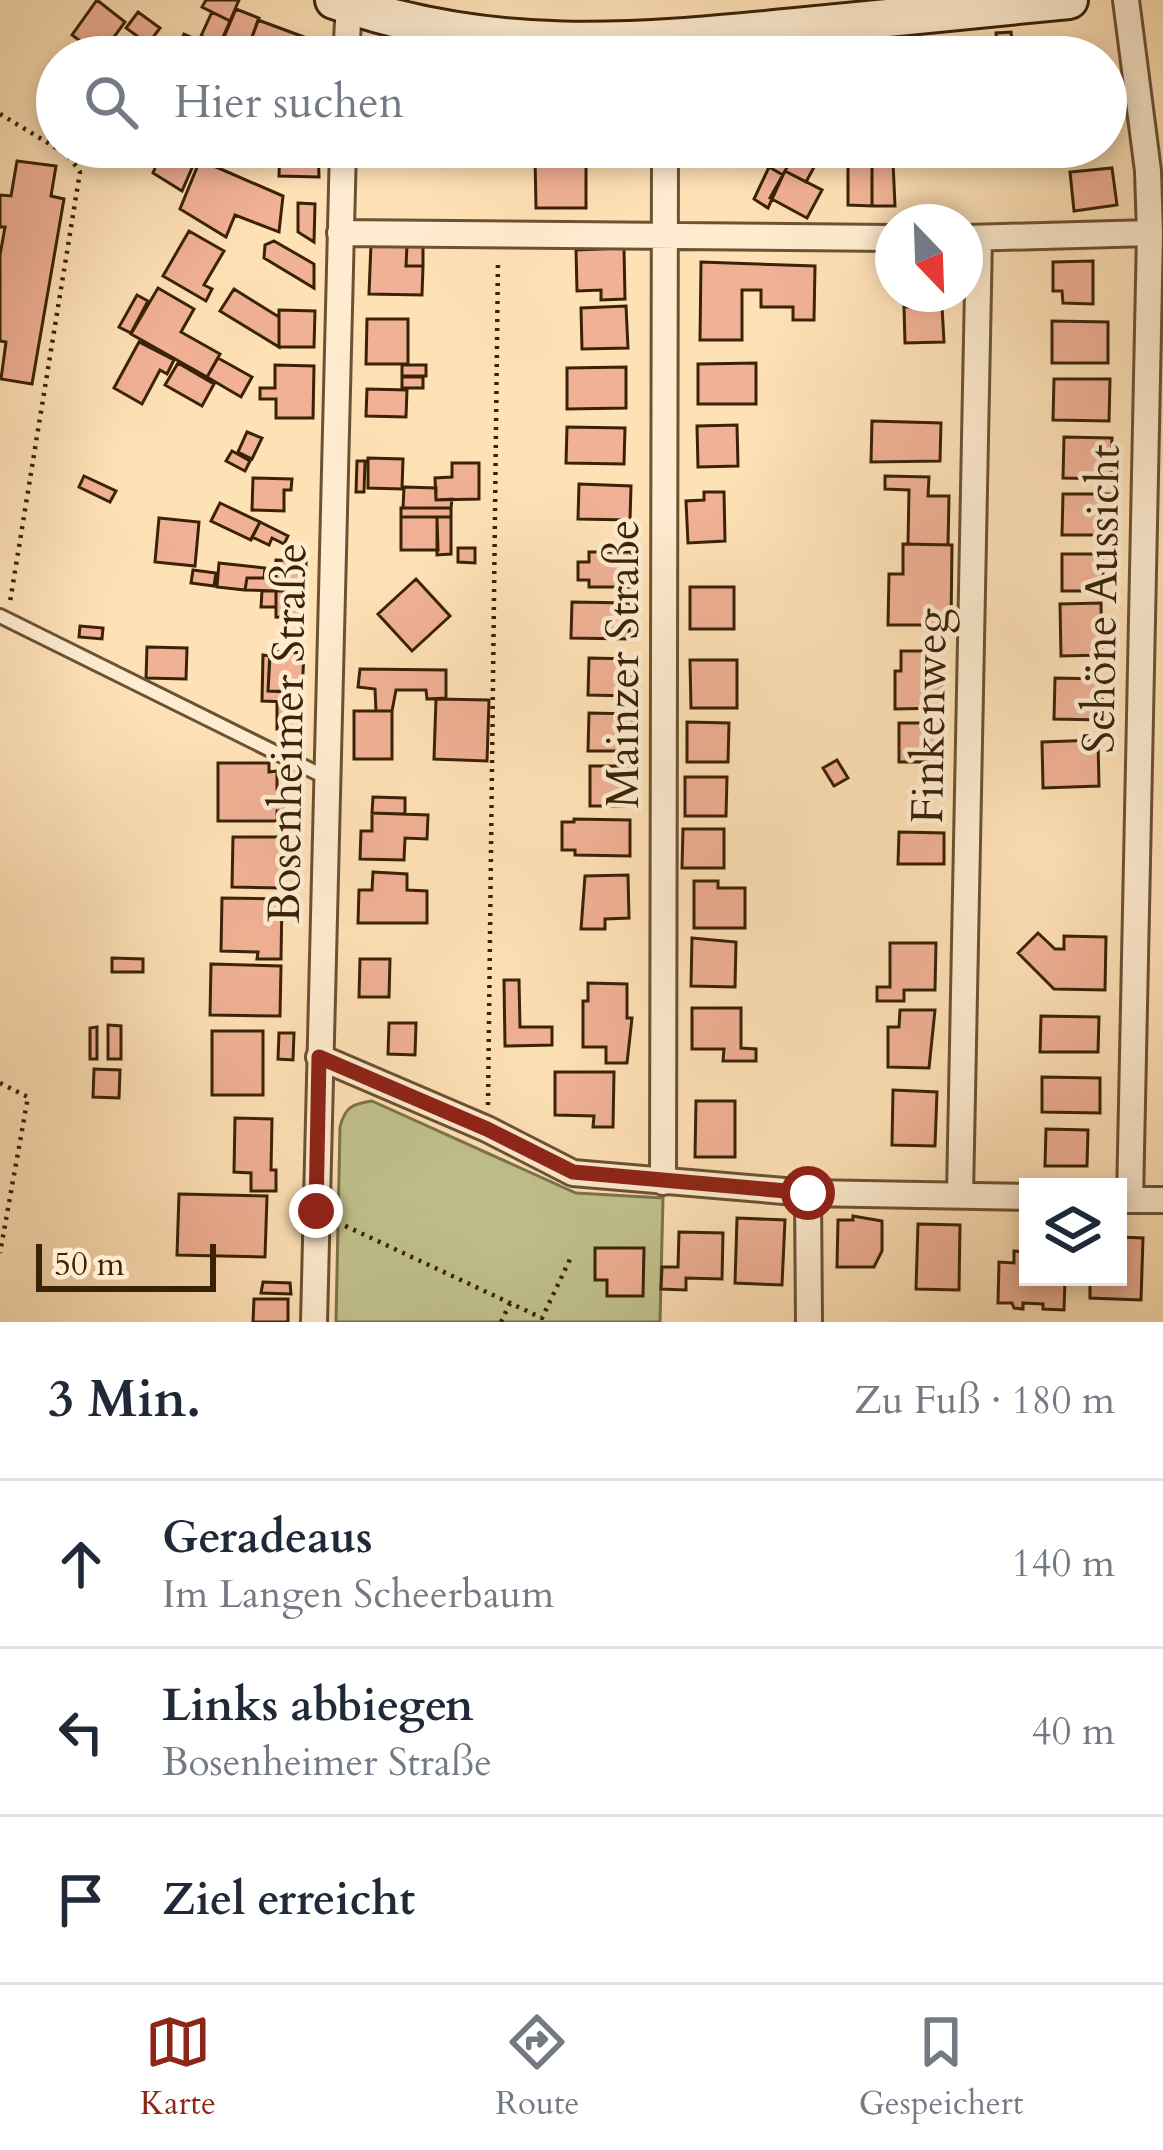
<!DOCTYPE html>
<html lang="de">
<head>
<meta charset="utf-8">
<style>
	body { margin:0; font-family:Cardo,serif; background:#f2f2f3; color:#1f2937 }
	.controls { position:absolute; right:36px; bottom:36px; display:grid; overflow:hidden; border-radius:0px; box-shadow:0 6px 18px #0003 }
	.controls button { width:108px; height:108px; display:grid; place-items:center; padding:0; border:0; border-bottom:3px solid #e0e1e3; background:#fff; color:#1f2937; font:60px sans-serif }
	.compass { position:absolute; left:875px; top:204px; width:108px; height:108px; border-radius:50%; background:#fff; box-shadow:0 6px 18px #0003; rotate:157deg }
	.scale { position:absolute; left:36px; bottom:30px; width:180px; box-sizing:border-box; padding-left:12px; border:6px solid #3a2207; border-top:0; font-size:33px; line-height:42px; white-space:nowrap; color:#3a2207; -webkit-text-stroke:9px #ffecd0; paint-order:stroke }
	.stop { position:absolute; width:36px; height:36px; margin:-27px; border:9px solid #8f2418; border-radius:50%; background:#fff }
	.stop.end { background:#8f2418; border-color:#fff; box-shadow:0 3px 12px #0008 }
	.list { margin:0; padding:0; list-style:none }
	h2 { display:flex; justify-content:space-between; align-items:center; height:156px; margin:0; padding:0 48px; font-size:51px }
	h2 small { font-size:39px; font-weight:400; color:#747a83 }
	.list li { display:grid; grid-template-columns:78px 1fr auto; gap:36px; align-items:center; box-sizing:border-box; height:168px; padding:0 48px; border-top:3px solid #e0e1e3 }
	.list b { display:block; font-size:45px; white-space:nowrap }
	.list p { margin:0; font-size:39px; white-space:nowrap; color:#747a83 }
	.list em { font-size:39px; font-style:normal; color:#747a83 }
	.icon { flex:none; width:66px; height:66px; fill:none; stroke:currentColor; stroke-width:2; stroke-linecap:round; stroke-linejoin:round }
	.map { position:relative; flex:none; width:1163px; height:1322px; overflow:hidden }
	.search { position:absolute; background:#fff; box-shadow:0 6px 18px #0003; left:36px; right:36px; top:36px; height:132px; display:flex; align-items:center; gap:30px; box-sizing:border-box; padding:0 42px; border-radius:66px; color:#747a83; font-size:45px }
	.sheet { height:660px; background:#fff }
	nav { display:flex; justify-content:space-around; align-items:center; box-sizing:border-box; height:168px; border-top:3px solid #e0e1e3; background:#fff; font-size:33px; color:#747a83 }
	nav a { display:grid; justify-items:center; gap:6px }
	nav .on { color:#8f2418 }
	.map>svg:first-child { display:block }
	.green { fill:#c1c28d; stroke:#7e724a; stroke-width:3 }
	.building { fill:#f1b196; stroke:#3a2207; stroke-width:3 }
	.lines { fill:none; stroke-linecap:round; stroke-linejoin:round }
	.lane-casing { stroke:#6b5233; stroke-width:18 }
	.street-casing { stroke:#6b5233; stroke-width:30 }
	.secondary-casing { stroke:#3a2207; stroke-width:42 }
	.path { stroke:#3a2207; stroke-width:4.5; stroke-dasharray:3 6; stroke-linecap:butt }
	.lane { stroke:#ffecd0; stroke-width:12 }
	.street { stroke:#ffecd0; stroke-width:24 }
	.secondary { stroke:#ffecd0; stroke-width:36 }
	.route { stroke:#8f2418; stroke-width:15 }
	.labels { text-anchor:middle; stroke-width:9; stroke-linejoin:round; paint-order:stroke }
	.street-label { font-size:45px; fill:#3a2207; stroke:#ffecd0 }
</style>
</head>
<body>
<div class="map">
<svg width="1163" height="1322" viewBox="0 0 1163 1322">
	<rect width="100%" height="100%" fill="#ffe1b6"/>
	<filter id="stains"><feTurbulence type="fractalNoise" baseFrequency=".00167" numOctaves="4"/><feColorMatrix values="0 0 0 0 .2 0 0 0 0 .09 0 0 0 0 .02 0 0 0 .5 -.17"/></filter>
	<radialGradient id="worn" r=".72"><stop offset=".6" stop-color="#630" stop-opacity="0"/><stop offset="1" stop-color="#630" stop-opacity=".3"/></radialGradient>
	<path class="green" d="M372 1101 576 1193 663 1198 660 1322H336L340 1127C345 1107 352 1104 372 1101Z"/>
	<path class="building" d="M97 0 125 22 100 56 72 35Z
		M206 0H239L230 21 202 7Z
		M236 9 259 18 247 51 222 42Z
		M138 12 160 28 148 44 126 28Z
		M212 12 230 21 220 44 201 36Z
		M258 20 304 37 297 57H264L247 51Z
		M1011 32 1013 48 997 49 996 33Z
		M184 34 216 48 212 57H173Z
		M109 147H161L153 165Z
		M170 147H211L205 161Z
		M280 147H318L319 177 279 176Z
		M373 147H411V155H373Z
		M780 147 795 153 783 175 769 167Z
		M799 147H825L806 182 785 171Z
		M163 148 195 161 182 191 153 173Z
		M535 157H586V208H536Z
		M200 160 283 196 279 232 235 215 226 237 180 209Z
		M17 161 56 166 51 196 64 199 32 384 1 379 6 342 0 341V255L5 227H0V195L11 196Z
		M893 162 895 206H872V164Z
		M848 164H872V206L848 205Z
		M769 167 783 175 768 208 754 199Z
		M1112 168 1117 205 1074 211 1070 172Z
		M785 171 822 190 807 218 770 198Z
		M298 203 315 204 314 242 298 232Z
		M189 231 224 251 204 285 212 289 206 301 163 276Z
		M274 241 314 264V288L264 258 265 245Z
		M371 244 407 245 406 266H423L422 295 369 294Z
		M407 245H423V266H406Z
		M624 248 625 299 601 300V290L577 291 576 250Z
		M1093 261V304L1063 303 1062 291H1053V262Z
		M701 262 815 266 814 320H793V307H761V290H742V340H700Z
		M158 288 194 309 181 332 220 354 207 377 131 334Z
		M234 289 279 317V347L220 311Z
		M137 295 148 301 131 333 119 327Z
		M626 306 628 348 582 349 581 308Z
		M942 306 944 342 905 343 904 307Z
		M279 310 315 311 314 347H279Z
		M367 319H408V364H366Z
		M1052 321 1108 322V363H1052Z
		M139 342 174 360 167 374 160 370 142 404 114 388Z
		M218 358 252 377 241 397 207 377Z
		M178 363 214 384 202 406 165 385Z
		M756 363V404H698V364Z
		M275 365 314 366 313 418H276V399H260V388H275Z
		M402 365H426V376H402Z
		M626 367V408L567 409V368Z
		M402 377H423V388H402Z
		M1054 379H1110L1109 421 1053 420Z
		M367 389 407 390 406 417 366 416Z
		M872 421 941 423 940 461 871 462Z
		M737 425 738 466 698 467 697 426Z
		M567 427 625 428 624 464 566 463Z
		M247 432 262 438 252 459 238 452Z
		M1064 437 1112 438 1111 479 1063 478Z
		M232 451 250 461 245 471 226 461Z
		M368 458 403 459 402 489 368 488Z
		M357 461H365L364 492H356Z
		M452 463H479V499L436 500 435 478 452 477Z
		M84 476 116 491 110 502 79 487Z
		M885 476 929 477 928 496H949L948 545 908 544 909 490 885 489Z
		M253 478 292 479 291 490H284V511L252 510Z
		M579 484 631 486 630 520 578 519Z
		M404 487 436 488V500L452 499 451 508H403Z
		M704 492H724L725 541 688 543 686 501 704 500Z
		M1063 494H1110V535H1062Z
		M220 503 260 522 251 540 211 521Z
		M401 508H451V517H401Z
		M401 517H437L438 550H401Z
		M437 517H451V554L437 555Z
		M159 518 199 522 195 566 155 562Z
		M260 522 288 536 284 544 272 538 269 545 252 537Z
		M903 544 952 545 951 625H888L889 574H903Z
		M458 548H475V563L458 562Z
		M589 552H632V587H589V580H578V562H589Z
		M1062 554H1103V591H1062Z
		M276 560 306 561V591H276Z
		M219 563 265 568 264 578H247L245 590 217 587Z
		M193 570 216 573 214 586 191 583Z
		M247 578H276V591L245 590Z
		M416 579 450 616 412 651 378 614Z
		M690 587H734V629H690Z
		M262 591H276V607H261Z
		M276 591H306L305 618 276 617Z
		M572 602 630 603 629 639 571 638Z
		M1101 603 1102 655 1061 656 1060 604Z
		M80 626 103 628 102 639 79 637Z
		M147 647 187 648 186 679 146 678Z
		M270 651 304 653 302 692 268 691Z
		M901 651H931V667H942V708L895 709V671H901Z
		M263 655 270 656 268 691 291 692 290 702 262 701Z
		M589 658 632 659V696L588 695Z
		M690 660H737V708H691Z
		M360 669 446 670V698L427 699 426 690H396L392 711H376L375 689 358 687Z
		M1055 678 1103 679 1102 720 1054 719Z
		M436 699 489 700 487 761 434 759Z
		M277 703 302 704V730L277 729Z
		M354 711H392V759H354Z
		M589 713 632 714V751H588Z
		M687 722 729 723 728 762H687Z
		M899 723H941L940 762H899Z
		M1098 740 1099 786 1043 788 1042 742Z
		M837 760 848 778 834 786 823 768Z
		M218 763H269V772L277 771V789H284V811H277V821H218Z
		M590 766H631V806H590Z
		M685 777H727L726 816H685Z
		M373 797 405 798V814L372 813Z
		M372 813 428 815 427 839 405 838 404 860 360 859 361 831H372Z
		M574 819 630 820V856L575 855V850H562V822H574Z
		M683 829H724V868H682Z
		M899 832 944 833V864H898Z
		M233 837H284L283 888 232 887Z
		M373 872 407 874V890L427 891V923H358L359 890H372Z
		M628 875 629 918 605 919V929H581L585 876Z
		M694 881H718V888H745V928H694Z
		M222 898 282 899 281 959H257L258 952 221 951Z
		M1038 933 1055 949H1064V936L1106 937 1105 990 1054 989 1018 953Z
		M692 938 736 942 735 987 691 986Z
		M890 943H936L935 990H904V1001H877V987H890Z
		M112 958 143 959V972H112Z
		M360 959H390L389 997H359Z
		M211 964 281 966 280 1016 210 1015Z
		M504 980H519L520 1027H552V1045L505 1046Z
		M588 983 627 984V1018H632L627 1063H606V1047H583V1001H588Z
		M692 1008H741V1048L756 1049V1061H723L724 1049H692Z
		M900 1010H935L929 1068 888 1067V1027H899Z
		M1041 1016 1099 1017 1098 1052H1040Z
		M389 1023H416L415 1055 388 1054Z
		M108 1025 121 1026V1059H108Z
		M97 1027V1059H90V1028Z
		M212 1031H263V1095H212Z
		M279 1033H294L293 1060 278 1059Z
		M94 1069 120 1070 119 1098 93 1097Z
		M555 1072H614L613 1127H593L594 1116 555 1115Z
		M1042 1077 1100 1078V1113L1042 1112Z
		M893 1090 937 1092 935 1146 892 1145Z
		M696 1101H735V1157H695Z
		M235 1118 272 1119 271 1170H276V1191H251V1173L234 1172Z
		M1046 1129 1088 1130 1087 1166H1045Z
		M179 1194 267 1196 265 1257 177 1255Z
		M853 1216 882 1221V1251L874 1267H837L838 1220H853Z
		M737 1218 785 1220 782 1285 735 1283Z
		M918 1224 960 1225 959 1290 916 1289Z
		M679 1232 723 1233 722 1279 686 1278V1290L661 1289 662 1267H678Z
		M1118 1237 1143 1238 1141 1300 1090 1298V1277H1118Z
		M595 1248H644L643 1296H607V1280H595Z
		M1014 1251 1028 1252V1277L1065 1280 1064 1310 1043 1309V1304L1023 1303V1309L1014 1308 1012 1303H998L999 1262 1014 1263Z
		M263 1282 290 1283 291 1294 261 1293Z
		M254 1299H288V1322H253Z"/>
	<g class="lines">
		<g class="lane-casing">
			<path id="lane" d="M0 616 327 778"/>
		</g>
		<g class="street-casing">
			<path id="street" d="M1126 0 1148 171 1150 233 1130 1200
				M346 57 349 5
				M340 233 893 238
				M967 238 1150 233
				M319 1057 487 1129 573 1173 808 1193 1028 1197
				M663 1182 665 147
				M808 1193 809 1322
				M960 1195 979 238
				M1118 1200H1163
				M314 1322 343 147"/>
		</g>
		<g class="secondary-casing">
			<path id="secondary" d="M334 0C493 56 632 43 796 27 887 18 978 9 1069 0"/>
		</g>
		<path class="path" d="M0 114 68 155 80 172 10 602
			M0 1083 28 1097 0 1253
			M488 1105 498 259
			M337 1222 542 1318 572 1255
			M501 1322 510 1303"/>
		<use href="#lane" class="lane"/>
		<use href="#street" class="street"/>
		<use href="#secondary" class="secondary"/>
	</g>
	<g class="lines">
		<path class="route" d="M316 1211 319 1057 487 1129 573 1172 808 1193"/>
	</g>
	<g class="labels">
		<g class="street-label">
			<text transform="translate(1100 599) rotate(-89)" y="16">Schöne Aussicht</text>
			<text transform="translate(622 664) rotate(-90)" y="16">Mainzer Straße</text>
			<text transform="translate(928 716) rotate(-89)" y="16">Finkenweg</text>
			<text transform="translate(286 733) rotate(-89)" y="16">Bosenheimer Straße</text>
		</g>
	</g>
	<rect width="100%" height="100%" filter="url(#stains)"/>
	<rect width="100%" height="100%" fill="url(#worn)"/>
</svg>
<div class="controls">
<button><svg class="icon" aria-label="layers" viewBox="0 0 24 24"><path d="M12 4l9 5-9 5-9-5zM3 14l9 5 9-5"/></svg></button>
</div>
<svg class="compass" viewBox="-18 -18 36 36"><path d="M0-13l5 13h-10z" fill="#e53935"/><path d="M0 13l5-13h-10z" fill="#747a83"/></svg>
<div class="scale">50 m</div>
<div class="stop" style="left:808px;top:1193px"></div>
<div class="stop end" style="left:316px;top:1211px"></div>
<div class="search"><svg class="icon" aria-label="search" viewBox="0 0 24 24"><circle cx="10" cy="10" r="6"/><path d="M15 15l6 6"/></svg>Hier suchen</div>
</div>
<section class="sheet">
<h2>3 Min.<small>Zu Fuß · 180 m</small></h2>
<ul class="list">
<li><svg class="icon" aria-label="ahead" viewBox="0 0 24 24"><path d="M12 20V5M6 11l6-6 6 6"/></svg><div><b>Geradeaus</b><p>Im Langen Scheerbaum</p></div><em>140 m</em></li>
<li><svg class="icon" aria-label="left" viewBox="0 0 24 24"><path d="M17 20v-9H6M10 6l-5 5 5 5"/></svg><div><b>Links abbiegen</b><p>Bosenheimer Straße</p></div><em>40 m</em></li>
<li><svg class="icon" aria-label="arrive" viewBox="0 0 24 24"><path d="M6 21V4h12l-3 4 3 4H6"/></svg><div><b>Ziel erreicht</b></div></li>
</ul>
</section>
<nav>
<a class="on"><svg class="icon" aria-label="map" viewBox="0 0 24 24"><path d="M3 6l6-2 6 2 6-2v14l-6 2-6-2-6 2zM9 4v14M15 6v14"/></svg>Karte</a>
<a><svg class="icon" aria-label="directions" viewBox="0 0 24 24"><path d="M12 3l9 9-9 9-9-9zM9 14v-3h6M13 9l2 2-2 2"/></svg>Route</a>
<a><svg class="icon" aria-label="saved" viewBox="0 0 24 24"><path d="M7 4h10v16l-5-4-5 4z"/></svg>Gespeichert</a>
</nav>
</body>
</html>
